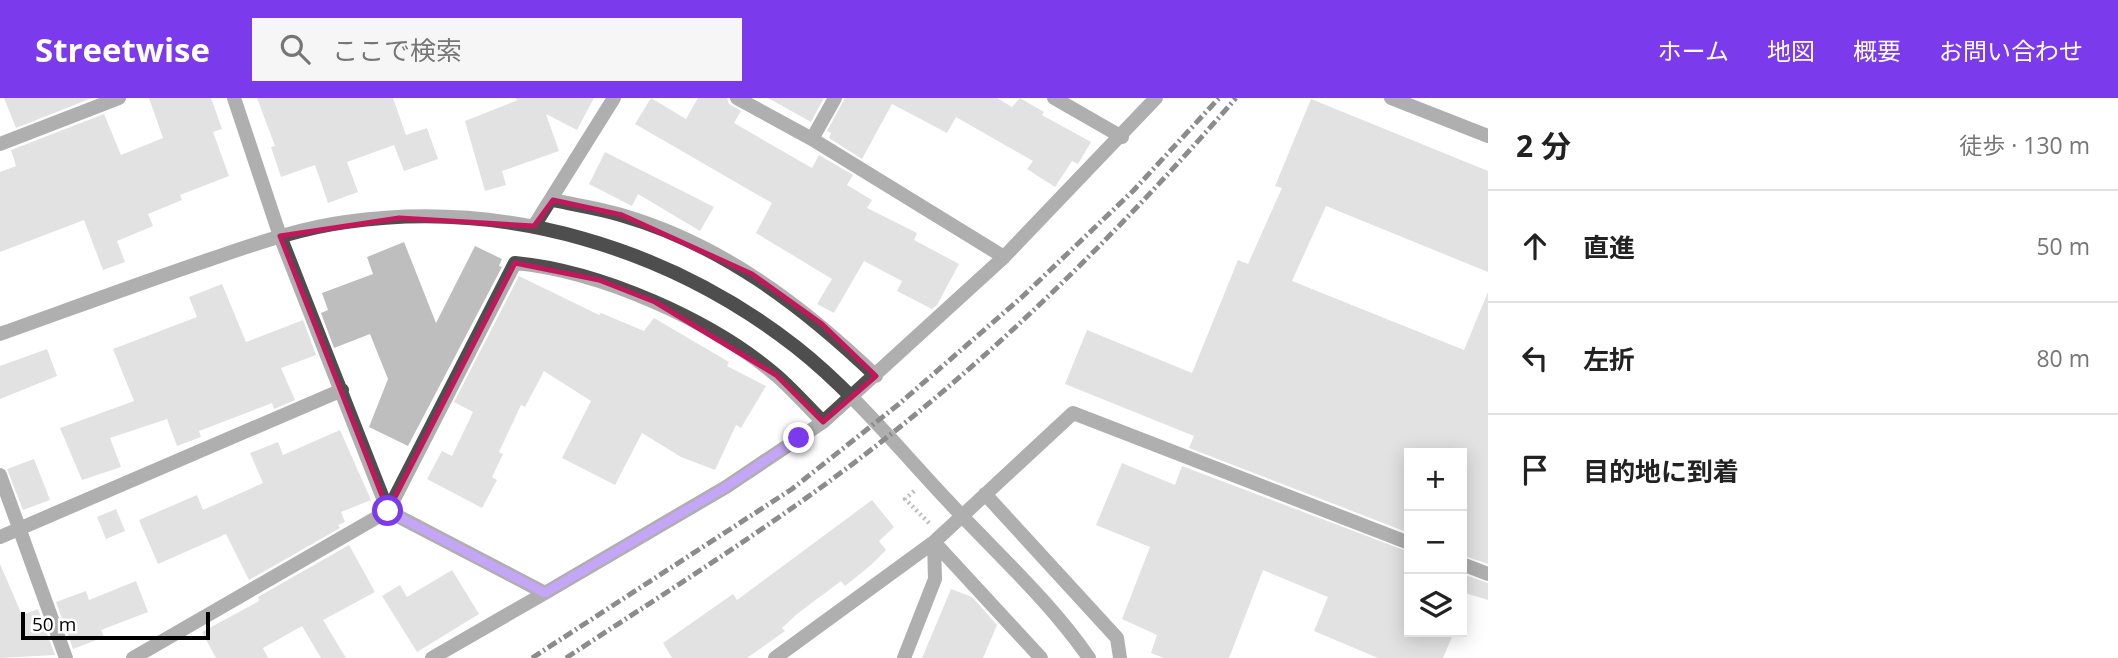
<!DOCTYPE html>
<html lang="ja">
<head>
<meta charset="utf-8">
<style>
	body { margin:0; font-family:"Open Sans","Noto Sans JP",sans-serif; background:#f6f6f6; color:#222 }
	.controls { position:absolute; right:21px; bottom:21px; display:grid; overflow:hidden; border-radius:0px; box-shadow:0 4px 18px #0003 }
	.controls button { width:63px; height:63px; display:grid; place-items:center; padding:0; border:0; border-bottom:2px solid #e0e0e0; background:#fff; color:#222; font:35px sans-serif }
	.scale { position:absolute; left:21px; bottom:18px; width:189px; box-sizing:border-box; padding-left:7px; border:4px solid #000; border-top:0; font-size:19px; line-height:24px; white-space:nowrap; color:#000; -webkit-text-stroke:5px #fff; paint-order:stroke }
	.stop { position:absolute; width:21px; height:21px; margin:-16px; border:5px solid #7c3aed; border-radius:50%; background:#fff }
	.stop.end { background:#7c3aed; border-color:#fff; box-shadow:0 2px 7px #0008 }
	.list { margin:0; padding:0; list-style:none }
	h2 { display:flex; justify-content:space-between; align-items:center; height:91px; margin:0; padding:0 28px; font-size:30px }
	h2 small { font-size:23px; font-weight:400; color:#767676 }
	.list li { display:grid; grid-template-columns:46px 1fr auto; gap:21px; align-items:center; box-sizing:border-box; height:112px; padding:0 28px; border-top:2px solid #e0e0e0 }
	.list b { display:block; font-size:26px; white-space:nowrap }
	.list em { font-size:23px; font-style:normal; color:#767676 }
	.icon { flex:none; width:38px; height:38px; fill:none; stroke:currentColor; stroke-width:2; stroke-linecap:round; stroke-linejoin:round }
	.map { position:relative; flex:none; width:1488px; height:560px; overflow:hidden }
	header { display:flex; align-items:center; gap:42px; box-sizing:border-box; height:98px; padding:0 35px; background:#7c3aed; color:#fff }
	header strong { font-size:33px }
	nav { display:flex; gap:38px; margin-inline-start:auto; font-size:24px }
	.search { width:490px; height:63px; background:#f6f6f6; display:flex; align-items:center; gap:18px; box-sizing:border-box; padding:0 24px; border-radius:0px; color:#767676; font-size:26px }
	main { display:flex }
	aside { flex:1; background:#fff }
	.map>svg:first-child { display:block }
	.building { fill:#bebebe }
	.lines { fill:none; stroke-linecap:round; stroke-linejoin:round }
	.path { stroke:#707070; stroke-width:4.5; stroke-dasharray:2 3.5; stroke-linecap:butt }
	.minor { stroke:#4e4e4e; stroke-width:14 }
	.tertiary { stroke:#4e4e4e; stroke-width:14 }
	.rail { stroke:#000; stroke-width:5; stroke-dasharray:10 3.5 2 3.5; stroke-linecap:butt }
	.route { stroke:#7c3aed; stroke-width:9 }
	.marked { fill:none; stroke:#c2185b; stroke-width:5; stroke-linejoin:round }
</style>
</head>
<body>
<header>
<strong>Streetwise</strong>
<div class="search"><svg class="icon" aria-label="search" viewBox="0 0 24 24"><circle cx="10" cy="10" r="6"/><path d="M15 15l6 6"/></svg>ここで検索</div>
<nav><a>ホーム</a><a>地図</a><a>概要</a><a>お問い合わせ</a></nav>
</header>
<main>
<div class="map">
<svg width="1488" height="560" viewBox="0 0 1488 560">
	<rect width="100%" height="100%" fill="#fff"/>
	<path class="building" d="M4 0H92L16 30Z
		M149 0H211L222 31 213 34 229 78 180 97 182 102 148 116 153 128 117 143 125 164 103 172 84 122 0 154V74L16 68 11 52 104 16 121 57 163 40Z
		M257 0H393L406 37 427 30 438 61 404 73 394 47 347 64 358 94 328 105 315 67 281 79 271 49 275 48Z
		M515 0H594L577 32 546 16 559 53 502 73 506 87 485 93 465 23 518 2Z
		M651 0 686 21 698 0H727L729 6 741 13 734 25 812 70 819 57 853 77 847 87 872 102 867 110 917 135 914 142 959 166 937 207 932 211 897 193 902 183 864 163 834 215 817 206 832 181 756 135 772 105 635 26Z
		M768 0H824L811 24Z
		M845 0H997L1012 9 1020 0 1044 14 1042 17 1091 44 1078 66 1072 63 1055 89 1027 71 1033 63 956 19 947 35 892 6 862 61 829 40 831 35 827 33Z
		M1311 1 1488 73V174L1326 108 1292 183 1464 252 1488 194V466L1462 457V355H1409V435L1189 350 1194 338 1065 286 1087 232 1192 275 1238 162 1248 166 1282 90 1275 88Z
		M605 54 714 109 700 133 638 96 632 108 589 86Z
		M404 144 436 225 475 148 502 161 499 168 502 169 408 348 369 329 388 281 370 236 334 250 321 215 328 212 322 195 373 176 367 159Z
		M519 178 599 217 601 215 644 233 654 220 729 264 727 268 766 288 741 330 736 327 715 372 681 359 642 335 615 387 562 360 591 303 544 273 525 309 521 307 499 354 503 356 492 379 497 382 482 410 427 381 442 353 452 358 473 314 454 304Z
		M222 186 246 244 303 222 316 257 281 270 295 302 274 311 272 305 199 333 201 339 177 348 167 321 110 340 121 369 82 382 60 330 134 303 113 251 197 219 189 199Z
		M47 251 57 278 0 301V268Z
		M340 332 371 402 341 414 345 424 338 427 340 430 249 482 226 436 158 466 139 422 197 397 203 412 263 385 250 355 278 344 283 357Z
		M34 361 50 402 23 412 7 371Z
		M1122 365 1175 387 1182 368 1409 454V534H1454L1443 560H1378L1314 533 1328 499 1263 472 1229 560H1164L1151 555 1157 537 1122 521 1150 449 1096 427Z
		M872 402 894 429 879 443 886 452 871 467 845 488 841 483 797 516 782 530 785 533 747 560H672L663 545 733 496 737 502Z
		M116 411 125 433 106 441 97 419Z
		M349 447 375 494 323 522 346 560H321L302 528 263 550 268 560H216L202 534 259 503 258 499Z
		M0 466 22 517 38 511 55 557 0 560Z
		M452 472 479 516 417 554 382 498 400 487 407 499Z
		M1462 476 1488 485V502L1462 494Z
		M136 483 148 514 101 532 104 539 73 551 56 504 86 493 89 502Z
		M951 491 972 499 997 527 983 560H922Z"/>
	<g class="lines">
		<path class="path" d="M914 393 905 401 930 426"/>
		<path class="minor" d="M737 0 812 41 1004 159
			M1054 0 1122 39
			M1391 0 1488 38
			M812 41 835 0
			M0 46 119 0
			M553 102C575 107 598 110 621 117 721 146 802 207 876 278
			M534 128 614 0
			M823 324C808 309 793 292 777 278 712 222 600 173 515 165L388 413 545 495 726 389 823 324 1004 159 1156 0
			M0 377 66 560
			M985 396 1117 540 1120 560
			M0 439 342 292
			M934 444 1041 560
			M1462 466 1488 476
			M133 560 388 413 280 138 234 0
			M432 560 545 495
			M775 560 934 444 1073 315 1409 445
			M904 560 935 481 934 444"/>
		<path class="tertiary" d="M0 236C70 211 140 185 211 161 255 146 300 130 346 124 506 101 669 150 796 249 852 293 899 351 948 403 995 454 1050 503 1089 560"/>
		<path class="rail" d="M532 560 792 391 899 306 1022 199 1133 93 1219 0
			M566 560C666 494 768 431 863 358 1001 252 1122 131 1236 0"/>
	</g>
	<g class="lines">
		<path class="route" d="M388 413 545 495 726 389 799 340"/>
	</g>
	<path d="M0 0H1488V560H0ZM553 102 622 117 752 176 822 226 876 278 823 324 776 277 655 204 599 182 515 165 388 413 280 138 399 120 534 128Z" fill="#fff" fill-opacity=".55" fill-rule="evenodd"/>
	<path class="marked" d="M553 102 622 117 752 176 822 226 876 278 823 324 776 277 655 204 599 182 515 165 388 413 280 138 399 120 534 128Z"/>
</svg>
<div class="controls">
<button>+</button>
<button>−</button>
<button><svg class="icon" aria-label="layers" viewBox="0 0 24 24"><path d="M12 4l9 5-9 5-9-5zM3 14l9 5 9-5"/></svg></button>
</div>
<div class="scale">50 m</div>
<div class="stop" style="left:388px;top:413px"></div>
<div class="stop end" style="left:799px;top:340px"></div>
</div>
<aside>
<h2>2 分<small>徒歩 · 130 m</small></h2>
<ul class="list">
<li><svg class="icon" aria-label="ahead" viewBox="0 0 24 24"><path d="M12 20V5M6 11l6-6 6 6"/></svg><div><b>直進</b></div><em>50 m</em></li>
<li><svg class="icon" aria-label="left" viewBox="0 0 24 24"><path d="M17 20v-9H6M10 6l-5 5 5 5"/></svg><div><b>左折</b></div><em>80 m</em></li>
<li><svg class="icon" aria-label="arrive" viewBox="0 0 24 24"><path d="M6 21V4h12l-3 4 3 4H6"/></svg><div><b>目的地に到着</b></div></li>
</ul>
</aside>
</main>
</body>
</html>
